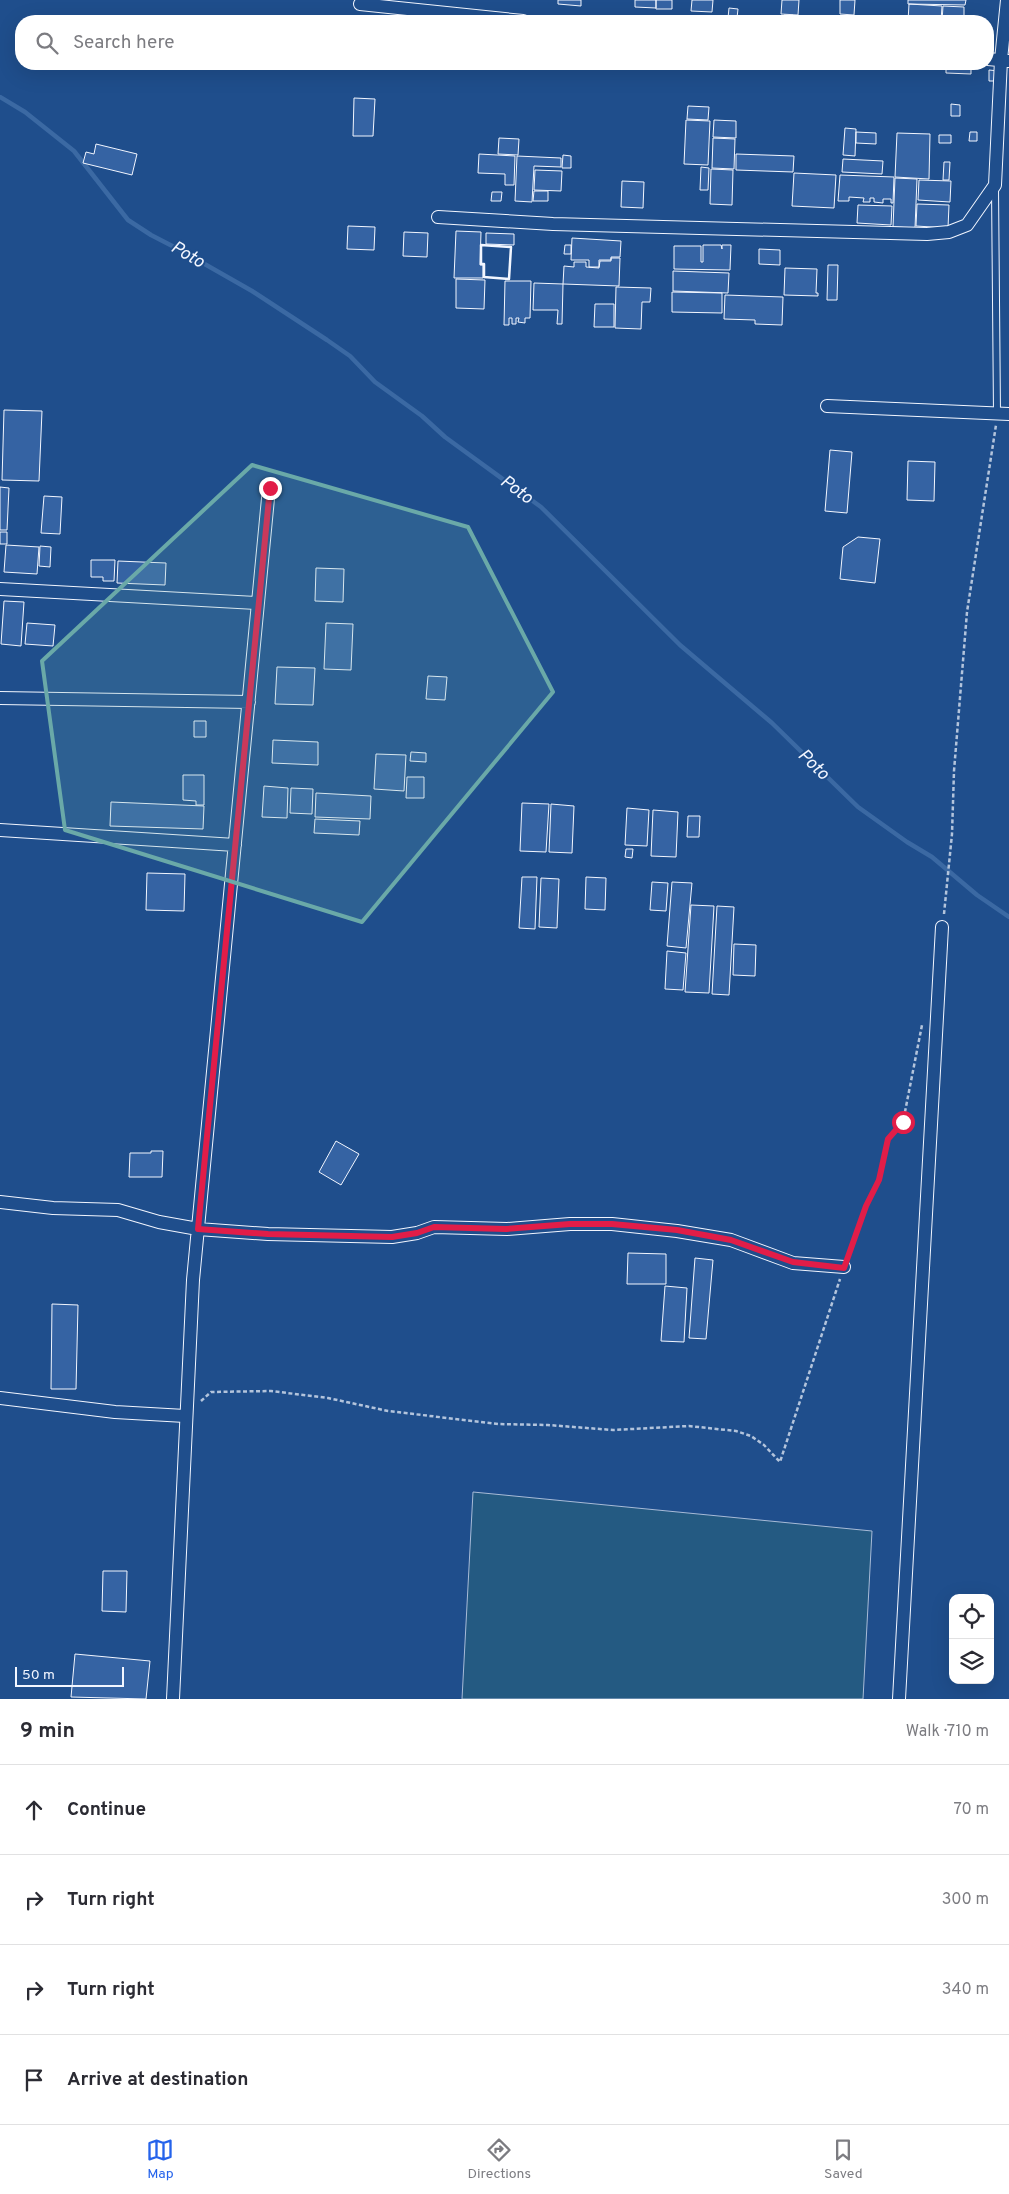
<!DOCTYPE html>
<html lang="en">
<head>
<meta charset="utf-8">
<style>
	body { margin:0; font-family:Overpass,sans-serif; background:#f7f7f7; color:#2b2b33 }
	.controls { position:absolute; right:15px; bottom:15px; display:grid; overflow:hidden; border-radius:10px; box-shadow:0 5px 20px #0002 }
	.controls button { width:45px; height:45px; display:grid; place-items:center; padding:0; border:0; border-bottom:1px solid #e1e1e2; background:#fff; color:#2b2b33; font:25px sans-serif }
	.scale { position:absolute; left:15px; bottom:12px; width:109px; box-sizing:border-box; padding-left:5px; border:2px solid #f2f6ff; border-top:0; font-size:14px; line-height:18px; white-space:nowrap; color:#f2f6ff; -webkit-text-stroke:4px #1f4e8c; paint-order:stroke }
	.stop { position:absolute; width:15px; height:15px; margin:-11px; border:4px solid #e11d48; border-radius:50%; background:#fff }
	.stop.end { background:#e11d48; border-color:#fff; box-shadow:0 1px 5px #0008 }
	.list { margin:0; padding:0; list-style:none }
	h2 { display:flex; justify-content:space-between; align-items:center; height:65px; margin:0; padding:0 20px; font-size:21px }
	h2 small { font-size:16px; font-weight:400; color:#7c7c81 }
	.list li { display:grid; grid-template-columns:32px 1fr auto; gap:15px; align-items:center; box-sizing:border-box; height:90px; padding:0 20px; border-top:1px solid #e1e1e2 }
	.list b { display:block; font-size:19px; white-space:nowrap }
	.list em { font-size:16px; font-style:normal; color:#7c7c81 }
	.icon { flex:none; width:28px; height:28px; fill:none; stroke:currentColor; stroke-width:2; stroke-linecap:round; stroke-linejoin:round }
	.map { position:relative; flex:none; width:1009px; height:1699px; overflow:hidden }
	.search { position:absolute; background:#fff; box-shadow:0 5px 20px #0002; left:15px; right:15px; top:15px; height:55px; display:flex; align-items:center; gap:12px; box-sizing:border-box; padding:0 18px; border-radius:20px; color:#7c7c81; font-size:19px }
	.sheet { height:425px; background:#fff }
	nav { display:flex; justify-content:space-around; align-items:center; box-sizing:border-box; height:70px; border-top:1px solid #e1e1e2; background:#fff; font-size:14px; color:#7c7c81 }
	nav a { display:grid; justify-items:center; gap:2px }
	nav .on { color:#2563eb }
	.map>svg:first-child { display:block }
	.green { fill:#245a82; stroke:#a8bbd7 }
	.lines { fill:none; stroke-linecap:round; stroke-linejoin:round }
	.stream { stroke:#3b69a3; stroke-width:4.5 }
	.building { fill:#3563a3; stroke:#f2f6ff }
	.service-casing { stroke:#f2f6ff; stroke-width:8 }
	.minor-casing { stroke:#f2f6ff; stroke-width:14 }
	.path { stroke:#b3c4dc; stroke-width:2.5; stroke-dasharray:4 2.5; stroke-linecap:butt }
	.service { stroke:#1f4e8c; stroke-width:6 }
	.minor { stroke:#1f4e8c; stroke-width:12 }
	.wall { stroke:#f2f6ff; stroke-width:2.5 }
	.route { stroke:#e11d48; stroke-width:6 }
	.marked { fill:#6aa9a8; fill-opacity:0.2; stroke:#6aa9a8; stroke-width:4; stroke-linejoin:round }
	.labels { text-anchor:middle; stroke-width:4; stroke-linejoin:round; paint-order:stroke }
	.water-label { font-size:18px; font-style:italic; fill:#f2f6ff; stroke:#1f4e8c }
</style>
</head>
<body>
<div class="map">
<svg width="1009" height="1699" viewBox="0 0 1009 1699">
	<rect width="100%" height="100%" fill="#1f4e8c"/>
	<path class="green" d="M473 1492 872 1531 863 1699H462Z"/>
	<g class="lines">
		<path class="stream" d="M0 97 25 112 74 151 128 220 151 235 180 250 252 291 327 340 350 356 375 382 422 416 445 437 541 507 680 645 772 723 858 807 907 842 932 857 977 895 1009 917"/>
	</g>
	<path class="building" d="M558 0H581V6L558 4Z
		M635 0H656V8L635 7Z
		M656 0H672V9H656Z
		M692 0H713L712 12 691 11Z
		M782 0H799L798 15 781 14Z
		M840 0H855L854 15 840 14Z
		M908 0H966L965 5 908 4Z
		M909 4 942 6 941 21H908Z
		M943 6 964 7V19H970V21H942Z
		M729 8 738 9 737 18H728Z
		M784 15H793V21H783Z
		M946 65 971 66V74L946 73Z
		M989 70 999 71V81H989Z
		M354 98 375 99 373 136H353Z
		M951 104 960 105V116H951Z
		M688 106 709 107 708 120 687 119Z
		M686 120 710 121 708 165 684 164Z
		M714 120 736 121V138L713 137Z
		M845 128 856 129 855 156 843 155Z
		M856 132 876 133V144L856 143Z
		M970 132H977V141H969Z
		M897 133 930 134 929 179 895 177Z
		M939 135H951V143H939Z
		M499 138 519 139 518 155 498 154Z
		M713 138 735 139 734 169 712 168Z
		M96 144 137 154 132 175 83 163 86 152 94 154Z
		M479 154 515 156 514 185H505V174L478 173Z
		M736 154 794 156 793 172 736 170Z
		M563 155 571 156V168H562Z
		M517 156 561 158V167L534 166 532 202 515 201Z
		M843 159 883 161 882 174 842 172Z
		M944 162H950L949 180H943Z
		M701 167 709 168 708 190H700Z
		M711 169 733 170 732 205 710 204Z
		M535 170 562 171 561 191 534 190Z
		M794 173 836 175 834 208 792 206Z
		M840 175 894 177 893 203H891V199H883V203L874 202V198H870V202H863L864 198 849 197V201H838Z
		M895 178 917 179 915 228 893 227Z
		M919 180 951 181 950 202 918 200Z
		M622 181 644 182 643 208 621 207Z
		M534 191H548V201H533Z
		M492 192H502L501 201H491Z
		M917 204 949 205 948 228 916 226Z
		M858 205 892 206 891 225 857 223Z
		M348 226 375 227 374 250 347 249Z
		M456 231 481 232 480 265H483V278H454Z
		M404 232 428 233 427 257 403 256Z
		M486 233 514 234V245L486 244Z
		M572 238 621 241 620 257H611V260H599V267H589V260H571Z
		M565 245H571V254H564Z
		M703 245H721L722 249V245H731L730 270 674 269V246H701V262H703Z
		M759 249 780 250V265L759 264Z
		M611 258H620L619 286 563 284 564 266 574 267V262H586V267L599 268 600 261H611Z
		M828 265H838L837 300H827Z
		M785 268 817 269 816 293H818V296L784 295Z
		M673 271 729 273 728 293 673 291Z
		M456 279 485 280 484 309 456 308Z
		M505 281H531L530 318H525V323L518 322 519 318H516V324H512V318H509V325H504Z
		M534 283 563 284 562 324H557L558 310H533Z
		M616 287 651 288 650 302H642L641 329 615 328Z
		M672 292 722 293V313L672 312Z
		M725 295 783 297 782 325 755 324V320L724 319Z
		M595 304H614V327H594Z
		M4 410 42 411 39 481 2 480Z
		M830 450 852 452 847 513 825 511Z
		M908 461 935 462 934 501 907 500Z
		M0 487 9 488 7 530H0Z
		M44 496 62 497 60 534 41 533Z
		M0 532H7V544H0Z
		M858 537 880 539 875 583 840 579 843 547Z
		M6 545 39 547 37 574 4 572Z
		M40 546 51 547 50 567 39 566Z
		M91 560H115L114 581H103V577H91Z
		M118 561 166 563 165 585 117 583Z
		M316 568 344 569 343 602 315 601Z
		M4 601 24 602 21 646 1 644Z
		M27 623 55 625 53 646 25 644Z
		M326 623 353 624 351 670 324 669Z
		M277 667 315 668 313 705 275 704Z
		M428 676 447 677 445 700 426 699Z
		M194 721H206V737H194Z
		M273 740 318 742V765L272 763Z
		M411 752 426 753V762L410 761Z
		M376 754 406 755 404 791 374 789Z
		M183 775H204V805H196V801L183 800Z
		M407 777H424V798H406Z
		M264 786 288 788 287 818 262 817Z
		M291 788 313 789 312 814 290 813Z
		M316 793 371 796 370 819 315 817Z
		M111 802 204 806 203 829 110 826Z
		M522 803 549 804 546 852 520 851Z
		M551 804 574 806 572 853 549 852Z
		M627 808 649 810 647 846 625 845Z
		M653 810 678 812 676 857 651 856Z
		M688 816H700L699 837H687Z
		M315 819 360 821 359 835 314 833Z
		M626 849H633L632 858 625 857Z
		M147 873 185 874 184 911 146 910Z
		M522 877H537L535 929 519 928Z
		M586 877 606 878 605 910 585 909Z
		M541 878 559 879 557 928 539 927Z
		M652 882 668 883 666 911 650 910Z
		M672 882 692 883 686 948 667 946Z
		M691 905 714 906 709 993 685 992Z
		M717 906 734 907 729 995 712 994Z
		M734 944 756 945 755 976 733 975Z
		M667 951 686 953 683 990 665 989Z
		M336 1141 359 1154 341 1185 319 1172Z
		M151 1151H163L162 1177H129L130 1153H151Z
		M628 1253 666 1254V1284H627Z
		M695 1258 713 1260 706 1339 689 1338Z
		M665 1286 687 1288 684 1342 661 1341Z
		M52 1304 78 1305 76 1389H51Z
		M103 1571H127L126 1612 102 1611Z
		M75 1654 150 1661 146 1699 71 1697Z"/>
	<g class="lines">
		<g class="service-casing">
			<path id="service" d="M995 187 997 414"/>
		</g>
		<g class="minor-casing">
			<path id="minor" d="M360 4 523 21
				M988 59 1009 61
				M438 217 553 224 927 234 949 232 967 225 995 185 1001 60 1007 0
				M827 406 1009 414
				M0 589 258 603
				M0 698 249 702
				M0 830 235 845
				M0 1202 53 1208 118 1210 159 1222 198 1229 268 1234 392 1237 417 1233 434 1227 507 1229 570 1224H612L677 1231 731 1240 793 1263 844 1267
				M0 1398 115 1412 185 1416
				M173 1699 193 1280 269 488
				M899 1699 942 927"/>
		</g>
		<path class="path" d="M944 914 952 834 954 771 967 612 996 425
			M848 1255 866 1206 879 1180 888 1139 903 1122 922 1025
			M201 1401 211 1392 271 1391 328 1398 388 1411 498 1424 548 1425 613 1430 689 1426 736 1431 751 1436 764 1445 780 1462 840 1279"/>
		<use href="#service" class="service"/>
		<use href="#minor" class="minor"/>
		<path class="wall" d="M481 245 511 247 509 279 484 277V264H481Z"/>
	</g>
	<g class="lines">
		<path class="route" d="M270 488 198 1229 268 1234 392 1237 417 1233 434 1227 506 1229 570 1224H612L677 1230 731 1240 793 1262 844 1268 866 1206 879 1180 888 1139 903 1122"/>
	</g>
	<path class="marked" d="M252 465 468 527 553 692 362 922 65 830 42 661Z"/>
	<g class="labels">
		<g class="water-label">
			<text transform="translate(188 254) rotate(30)" y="6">Poto</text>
			<text transform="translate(517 489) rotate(36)" y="6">Poto</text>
			<text transform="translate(814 764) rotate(44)" y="6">Poto</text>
		</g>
	</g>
</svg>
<div class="controls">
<button><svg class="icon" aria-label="locate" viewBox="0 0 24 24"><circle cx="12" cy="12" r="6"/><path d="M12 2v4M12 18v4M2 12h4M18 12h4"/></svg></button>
<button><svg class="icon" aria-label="layers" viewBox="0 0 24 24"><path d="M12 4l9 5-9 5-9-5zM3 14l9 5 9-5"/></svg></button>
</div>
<div class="scale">50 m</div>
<div class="stop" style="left:903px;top:1122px"></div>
<div class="stop end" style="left:270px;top:488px"></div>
<div class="search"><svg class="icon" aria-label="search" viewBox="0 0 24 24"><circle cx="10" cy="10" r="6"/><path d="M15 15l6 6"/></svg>Search here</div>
</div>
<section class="sheet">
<h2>9 min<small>Walk · 710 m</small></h2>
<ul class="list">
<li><svg class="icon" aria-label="ahead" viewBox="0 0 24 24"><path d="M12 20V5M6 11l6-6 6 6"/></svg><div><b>Continue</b></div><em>70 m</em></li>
<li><svg class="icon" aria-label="right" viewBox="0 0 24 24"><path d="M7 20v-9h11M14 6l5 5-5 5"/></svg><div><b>Turn right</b></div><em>300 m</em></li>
<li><svg class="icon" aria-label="right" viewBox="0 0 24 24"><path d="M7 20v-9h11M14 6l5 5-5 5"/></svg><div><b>Turn right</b></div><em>340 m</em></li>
<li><svg class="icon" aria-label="arrive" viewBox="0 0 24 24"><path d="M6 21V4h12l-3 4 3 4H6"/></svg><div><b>Arrive at destination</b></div></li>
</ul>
</section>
<nav>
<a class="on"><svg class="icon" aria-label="map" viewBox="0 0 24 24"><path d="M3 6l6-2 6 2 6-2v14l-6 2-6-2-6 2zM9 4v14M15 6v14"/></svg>Map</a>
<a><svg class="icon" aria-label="directions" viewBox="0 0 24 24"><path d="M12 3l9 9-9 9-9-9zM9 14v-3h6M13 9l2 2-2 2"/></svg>Directions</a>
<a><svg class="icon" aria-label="saved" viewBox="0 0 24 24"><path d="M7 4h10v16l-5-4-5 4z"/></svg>Saved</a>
</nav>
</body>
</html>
